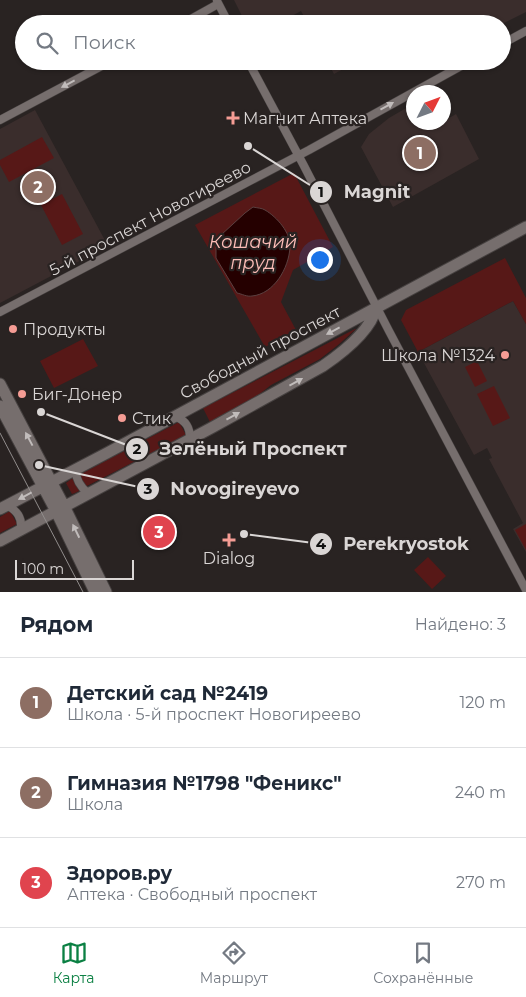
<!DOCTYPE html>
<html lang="ru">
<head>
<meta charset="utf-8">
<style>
	body { margin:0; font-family:Montserrat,sans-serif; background:#f6f6f7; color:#1f2937 }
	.compass { position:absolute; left:406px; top:85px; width:45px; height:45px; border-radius:50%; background:#fff; box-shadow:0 1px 4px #0004; rotate:48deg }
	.scale { position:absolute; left:15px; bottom:12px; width:119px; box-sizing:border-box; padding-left:5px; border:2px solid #dad6d5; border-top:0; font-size:14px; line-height:18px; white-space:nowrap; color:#dad6d5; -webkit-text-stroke:4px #292322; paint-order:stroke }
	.you { position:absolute; left:319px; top:259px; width:18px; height:18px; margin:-12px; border:4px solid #fff; border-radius:50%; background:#1a73e8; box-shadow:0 0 0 8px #1a73e833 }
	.badge { display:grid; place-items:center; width:32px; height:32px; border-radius:50%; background:#0b8043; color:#fff; font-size:16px; font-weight:700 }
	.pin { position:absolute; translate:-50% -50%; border:2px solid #fff; box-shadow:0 1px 5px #0006 }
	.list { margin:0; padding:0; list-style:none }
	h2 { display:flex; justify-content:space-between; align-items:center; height:65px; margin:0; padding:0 20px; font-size:21px }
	h2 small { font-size:16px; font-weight:400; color:#747a83 }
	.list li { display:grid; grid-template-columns:32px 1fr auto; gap:15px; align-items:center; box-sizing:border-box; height:90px; padding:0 20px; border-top:1px solid #e0e1e3 }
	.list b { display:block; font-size:19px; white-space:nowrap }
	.list p { margin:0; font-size:16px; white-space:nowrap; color:#747a83 }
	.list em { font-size:16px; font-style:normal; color:#747a83 }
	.icon { flex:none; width:28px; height:28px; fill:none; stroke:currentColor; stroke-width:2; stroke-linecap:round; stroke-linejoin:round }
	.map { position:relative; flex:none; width:526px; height:592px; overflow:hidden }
	.search { position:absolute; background:#fff; box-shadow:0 1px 4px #0004; left:15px; right:15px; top:15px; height:55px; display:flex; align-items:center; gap:12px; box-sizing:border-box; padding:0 18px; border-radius:28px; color:#747a83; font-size:19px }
	.sheet { height:335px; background:#fff }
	nav { display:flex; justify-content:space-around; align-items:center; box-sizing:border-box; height:70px; border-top:1px solid #e0e1e3; background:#fff; font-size:14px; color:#747a83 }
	nav a { display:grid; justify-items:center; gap:2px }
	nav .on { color:#0b8043 }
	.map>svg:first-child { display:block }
	.built { fill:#3a2d2c }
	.green { fill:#571817 }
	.water { fill:#250000; stroke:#5b4040 }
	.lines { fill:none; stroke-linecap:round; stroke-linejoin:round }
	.street-casing { stroke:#464140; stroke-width:9 }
	.secondary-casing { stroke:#464140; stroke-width:13 }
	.street { stroke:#766e6d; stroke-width:8 }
	.secondary { stroke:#766e6d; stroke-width:11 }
	.tram { stroke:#918d8c; stroke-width:1 }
	.oneway { fill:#c1bcbb }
	.poi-dot { fill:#f59c94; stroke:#292322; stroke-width:2 }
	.labels { text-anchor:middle; stroke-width:4.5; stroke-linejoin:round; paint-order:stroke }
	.poi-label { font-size:16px; fill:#dad6d5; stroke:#292322; text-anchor:start }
	.street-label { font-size:16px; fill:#dad6d5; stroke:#292322 }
	.water-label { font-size:18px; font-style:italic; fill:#fdbdb7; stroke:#292322 }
	.leader { fill:none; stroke:#dad6d5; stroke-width:2 }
	.callout-dot { fill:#dad6d5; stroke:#292322; stroke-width:2 }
	.mark-label { font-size:15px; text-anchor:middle; font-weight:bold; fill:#111 }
	.callout-label { font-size:18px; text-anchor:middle; font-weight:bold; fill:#dad6d5; stroke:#292322; stroke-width:4.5; stroke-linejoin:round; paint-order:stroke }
</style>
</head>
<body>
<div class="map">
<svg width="526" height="592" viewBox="0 0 526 592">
	<rect width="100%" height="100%" fill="#292322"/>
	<path class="built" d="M234 0H526V12L502 24H308L301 11 277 24H246Z
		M327 61H358L334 74Z
		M413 104 414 122H444V121L456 114 479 159 393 207 361 147 369 134 389 118Z
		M35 110 108 246 0 303V129Z
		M513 301 526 324V552L513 529 523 523 489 459 492 458 487 448 474 455 418 352Z"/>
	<path class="green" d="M42 137 54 158 9 182 0 165V160Z
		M294 173 333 247 293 270 281 302 296 330 265 347 195 225Z
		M62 194 83 234 62 245 41 205Z
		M505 258 526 298V324L513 301 418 352 401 320 406 310Z
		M355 329H356L338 345 320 359 271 385 252 400 210 422 203 408Z
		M83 339 98 366 54 388 40 361Z
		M477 361 487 381 475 387 465 367Z
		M494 386 510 418 493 426 477 394Z
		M179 422 186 435 85 487 81 482 79 475Z
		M74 477 81 490 75 493 72 494 66 483Z
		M10 511 17 524 0 533V517Z
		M526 524V550L515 530Z
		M428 557 446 576 432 589 414 570Z"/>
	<path class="water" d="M253 207C257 208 262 208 265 210 277 217 291 233 290 247 289 268 274 294 252 296 247 297 242 294 237 293L216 258V246L221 235 245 213Z"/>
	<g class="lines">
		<g class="street-casing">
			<path id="street" d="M217 1 229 24
				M182 24 218 4
				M502 44 526 31
				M248 61 303 164 389 331 526 590
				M0 120 111 61
				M0 312 309 150 470 61
				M175 416C186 421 190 427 190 439
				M75 469C76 480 80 487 88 493
				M7 505C17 511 22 517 21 529"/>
		</g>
		<g class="secondary-casing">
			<path id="secondary" d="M0 384 64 506 106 592
				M0 406 56 511 95 592
				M0 509 107 453 526 227
				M0 541 213 427 323 366C342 353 371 330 376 308"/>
		</g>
		<use href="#street" class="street"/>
		<use href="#secondary" class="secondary"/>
		<path class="tram" d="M0 433 83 592"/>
	</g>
	<defs><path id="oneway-solid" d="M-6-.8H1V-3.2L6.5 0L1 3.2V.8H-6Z" transform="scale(1.25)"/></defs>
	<g class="oneway">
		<use href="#oneway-solid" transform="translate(68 84) rotate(152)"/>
		<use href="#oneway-solid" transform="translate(387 106) rotate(-29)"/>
		<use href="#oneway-solid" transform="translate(333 331) rotate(152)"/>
		<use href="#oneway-solid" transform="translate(296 382) rotate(-29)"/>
		<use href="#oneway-solid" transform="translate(233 416) rotate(-29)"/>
		<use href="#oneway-solid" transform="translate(29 439) rotate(-118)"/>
		<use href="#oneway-solid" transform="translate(25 496) rotate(152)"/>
		<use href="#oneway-solid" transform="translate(76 531) rotate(-116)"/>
	</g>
	<g class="poi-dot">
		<path d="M230.5 110.5h5v5h5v5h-5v5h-5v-5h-5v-5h5z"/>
		<circle cx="13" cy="329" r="5"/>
		<circle cx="505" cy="355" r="5"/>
		<circle cx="22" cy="394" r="5"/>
		<circle cx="122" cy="418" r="5"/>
		<path d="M226.5 532.5h5v5h5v5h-5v5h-5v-5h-5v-5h5z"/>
	</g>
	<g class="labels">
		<g class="poi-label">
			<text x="243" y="124">Магнит Аптека</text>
			<text x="23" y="335">Продукты</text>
			<text x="495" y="361" text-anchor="end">Школа №1324</text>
			<text x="32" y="400">Биг-Донер</text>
			<text x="132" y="424">Стик</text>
			<text x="229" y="564" text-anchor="middle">Dialog</text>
		</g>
		<g class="street-label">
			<text transform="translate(150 218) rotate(-28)" y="6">5-й проспект Новогиреево</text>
			<text transform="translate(260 352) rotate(-28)" y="6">Свободный проспект</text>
		</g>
		<g class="water-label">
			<text x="253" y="248">Кошачий<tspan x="253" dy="21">пруд</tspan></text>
		</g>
	</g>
	<path class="leader" d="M248 146L321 192M41 412L137 449M39 465L148 489M244 534L321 544"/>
	<g class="callout-dot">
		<circle cx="248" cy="146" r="5"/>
		<circle cx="41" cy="412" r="5"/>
		<circle cx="39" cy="465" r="5"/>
		<circle cx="244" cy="534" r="5"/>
		<circle cx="321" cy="192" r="12"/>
		<circle cx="137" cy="449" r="12"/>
		<circle cx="148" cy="489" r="12"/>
		<circle cx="321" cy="544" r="12"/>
	</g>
	<g class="mark-label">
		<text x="321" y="197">1</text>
		<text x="137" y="454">2</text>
		<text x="148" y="494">3</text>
		<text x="321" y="549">4</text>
	</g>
	<g class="callout-label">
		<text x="377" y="198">Magnit</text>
		<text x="253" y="455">Зелёный Проспект</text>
		<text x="235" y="495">Novogireyevo</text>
		<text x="406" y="550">Perekryostok</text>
	</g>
</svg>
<svg class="compass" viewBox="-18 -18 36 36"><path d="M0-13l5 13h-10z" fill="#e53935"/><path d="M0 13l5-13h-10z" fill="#747a83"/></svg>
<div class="scale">100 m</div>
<div class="you"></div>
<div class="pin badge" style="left:420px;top:153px;background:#8d6e63">1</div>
<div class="pin badge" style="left:38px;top:187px;background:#8d6e63">2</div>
<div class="pin badge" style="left:159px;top:532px;background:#e0444e">3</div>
<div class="search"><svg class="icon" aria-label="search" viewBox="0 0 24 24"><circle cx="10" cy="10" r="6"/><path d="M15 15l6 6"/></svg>Поиск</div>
</div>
<section class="sheet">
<h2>Рядом<small>Найдено: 3</small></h2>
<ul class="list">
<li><span class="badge" style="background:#8d6e63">1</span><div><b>Детский сад №2419</b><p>Школа · 5-й проспект Новогиреево</p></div><em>120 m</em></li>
<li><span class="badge" style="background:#8d6e63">2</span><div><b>Гимназия №1798 &quot;Феникс&quot;</b><p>Школа</p></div><em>240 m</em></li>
<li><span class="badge" style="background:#e0444e">3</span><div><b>Здоров.ру</b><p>Аптека · Свободный проспект</p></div><em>270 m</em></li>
</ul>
</section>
<nav>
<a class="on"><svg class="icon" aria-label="map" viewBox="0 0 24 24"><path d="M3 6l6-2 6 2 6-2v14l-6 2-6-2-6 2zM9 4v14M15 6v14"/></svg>Карта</a>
<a><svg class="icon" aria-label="directions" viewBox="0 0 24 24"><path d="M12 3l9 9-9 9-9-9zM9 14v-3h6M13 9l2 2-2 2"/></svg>Маршрут</a>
<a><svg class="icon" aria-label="saved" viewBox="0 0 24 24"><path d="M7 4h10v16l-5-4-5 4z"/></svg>Сохранённые</a>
</nav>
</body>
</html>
